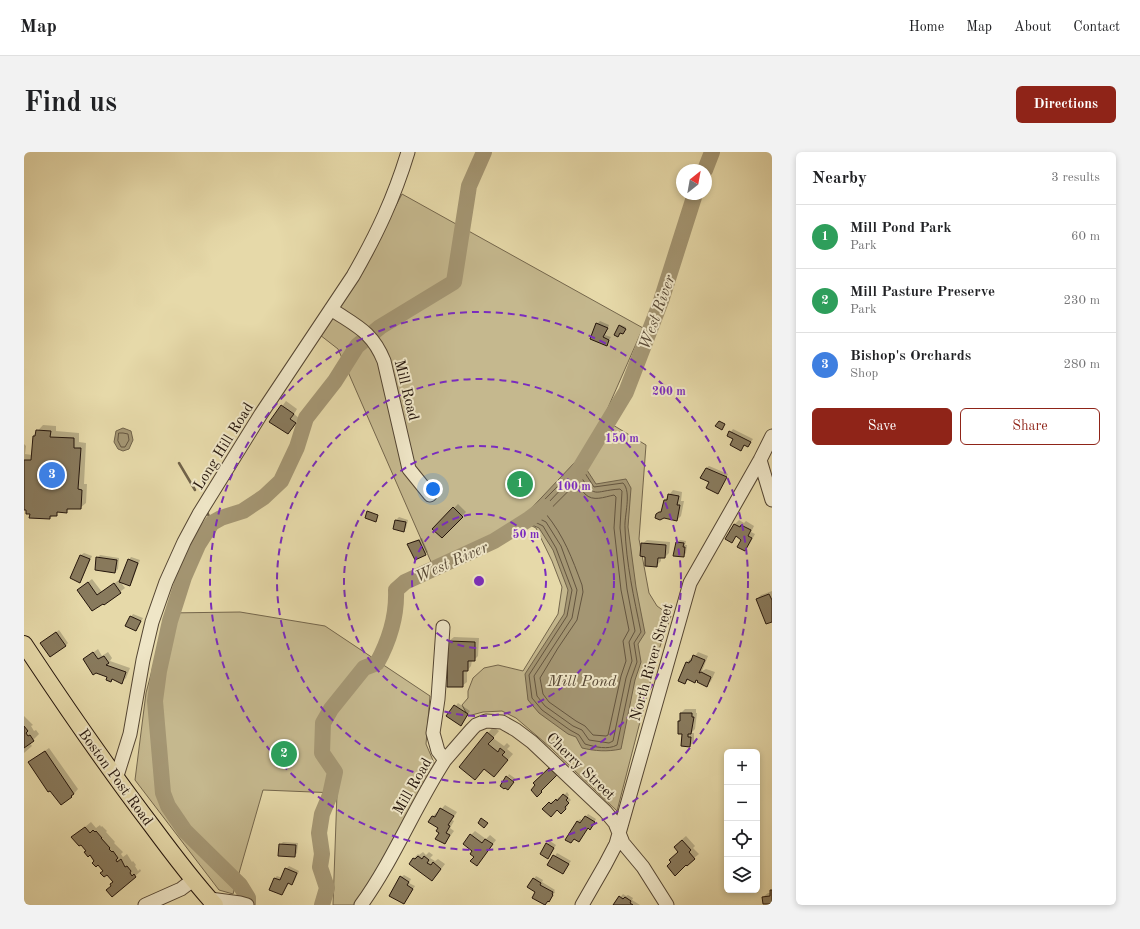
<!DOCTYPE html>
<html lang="en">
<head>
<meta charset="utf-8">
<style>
	body { margin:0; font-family:"Old Standard TT",serif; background:#f2f2f2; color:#202124 }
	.controls { position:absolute; right:12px; bottom:12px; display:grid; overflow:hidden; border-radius:6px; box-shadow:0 2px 6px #0003 }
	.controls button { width:36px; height:36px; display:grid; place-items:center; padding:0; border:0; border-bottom:1px solid #e0e0e0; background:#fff; color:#202124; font:20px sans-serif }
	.compass { position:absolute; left:652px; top:12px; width:36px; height:36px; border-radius:50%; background:#fff; box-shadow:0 2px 6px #0003; rotate:31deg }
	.you { position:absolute; left:409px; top:337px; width:14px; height:14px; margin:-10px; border:3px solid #fff; border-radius:50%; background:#1a73e8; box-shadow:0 0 0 6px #1a73e833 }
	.badge { display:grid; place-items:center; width:26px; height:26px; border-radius:50%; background:#8f2418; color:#fff; font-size:13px; font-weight:700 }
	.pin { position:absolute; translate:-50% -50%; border:2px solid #fff; box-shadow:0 1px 4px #0006 }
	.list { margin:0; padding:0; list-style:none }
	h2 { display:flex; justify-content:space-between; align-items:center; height:52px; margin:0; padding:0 16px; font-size:17px }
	h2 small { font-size:13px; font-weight:400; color:#757577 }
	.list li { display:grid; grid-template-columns:26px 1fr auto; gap:12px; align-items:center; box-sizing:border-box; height:64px; padding:0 16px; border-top:1px solid #e0e0e0 }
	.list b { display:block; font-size:15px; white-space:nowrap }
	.list p { margin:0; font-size:13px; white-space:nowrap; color:#757577 }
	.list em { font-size:13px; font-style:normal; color:#757577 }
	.actions { display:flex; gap:8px; padding:12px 16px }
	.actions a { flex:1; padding:9px 0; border:1px solid #8f2418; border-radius:6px; text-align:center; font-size:14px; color:#8f2418 }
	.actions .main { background:#8f2418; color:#fff }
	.icon { flex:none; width:22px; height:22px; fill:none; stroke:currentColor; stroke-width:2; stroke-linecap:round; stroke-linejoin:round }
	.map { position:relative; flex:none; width:748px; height:753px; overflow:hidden; border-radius:6px }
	header { display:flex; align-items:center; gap:24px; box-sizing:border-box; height:56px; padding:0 20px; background:#fff; border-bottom:1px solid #e0e0e0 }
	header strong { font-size:19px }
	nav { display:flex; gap:22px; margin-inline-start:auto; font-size:14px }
	.intro { display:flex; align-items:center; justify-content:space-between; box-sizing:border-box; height:96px; padding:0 24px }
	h1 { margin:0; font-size:28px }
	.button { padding:10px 18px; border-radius:6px; background:#8f2418; color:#fff; font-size:14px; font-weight:700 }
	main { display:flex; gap:24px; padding:0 24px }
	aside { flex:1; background:#fff; border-radius:6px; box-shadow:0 2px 6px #0003 }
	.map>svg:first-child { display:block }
	.green { fill:#c5b88e; stroke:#74664c }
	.water { fill:#a49673; stroke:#706249 }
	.shadow { fill:#0003 }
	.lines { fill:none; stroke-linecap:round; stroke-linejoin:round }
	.shore { stroke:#64553f; stroke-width:1 }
	.stream { stroke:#706249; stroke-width:2.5 }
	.river { stroke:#a49673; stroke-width:16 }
	.building { fill:#887a5d; stroke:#23140b }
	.minor-casing { stroke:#544532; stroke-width:15 }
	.major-casing { stroke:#23140b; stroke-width:18 }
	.minor { stroke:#efe6c7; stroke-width:13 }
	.major { stroke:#e6d9a9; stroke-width:16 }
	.ring { fill:none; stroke:#7b2cbf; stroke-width:2; stroke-dasharray:7 5 }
	.labels { text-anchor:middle; stroke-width:4; stroke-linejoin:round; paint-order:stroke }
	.street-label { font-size:15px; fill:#23140b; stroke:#efe6c7 }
	.water-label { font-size:16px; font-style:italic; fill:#574835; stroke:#efe6c7 }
	.centre { fill:#7b2cbf; stroke:#efe6c7; stroke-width:2 }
	.ring-label { font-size:12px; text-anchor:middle; font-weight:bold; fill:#7b2cbf; stroke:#efe6c7; stroke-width:4; stroke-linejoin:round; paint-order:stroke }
</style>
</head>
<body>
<header>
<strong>Map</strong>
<nav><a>Home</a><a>Map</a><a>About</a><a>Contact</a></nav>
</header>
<div class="intro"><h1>Find us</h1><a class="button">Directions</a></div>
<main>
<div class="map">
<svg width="748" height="753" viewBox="0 0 748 753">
	<rect width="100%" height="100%" fill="#e6d9a9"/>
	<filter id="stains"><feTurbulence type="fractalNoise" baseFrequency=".005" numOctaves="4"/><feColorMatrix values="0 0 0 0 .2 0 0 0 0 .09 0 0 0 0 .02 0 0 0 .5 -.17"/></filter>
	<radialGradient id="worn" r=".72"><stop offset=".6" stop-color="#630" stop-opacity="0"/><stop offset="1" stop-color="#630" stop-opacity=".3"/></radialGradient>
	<path class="green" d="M378 42 619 176 579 267 622 293 615 387 625 441 633 454 647 464 634 500 593 659 527 596 492 566 478 559 459 560 444 564 438 553 444 546V539L449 526 460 516 474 513 499 519 534 462 538 435 528 409 512 376 502 371 477 388 411 419 314 197 296 183 342 111Z
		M216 460 301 474 406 544 402 592 411 613 333 753H309L313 641 239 638 209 742 195 738 111 628 122 541 143 461Z"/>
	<path class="water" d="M99 276 107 279 109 288 105 297 99 299 94 297 90 290 92 279Z
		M551 310 561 315 572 332 602 327 607 336 604 375 612 435 621 481 614 492 617 510 611 528 597 597C583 600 571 599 558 596L552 585 544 582 515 561 504 548 501 522 540 462 544 438 529 398 515 376 508 373 502 362Z"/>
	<path class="shadow" d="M576 169 585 173 581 183 587 185 582 193 573 172Z
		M597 173 602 175 600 180H596L592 182Z
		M262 249 273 257 270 262 275 266 268 277 247 269Z
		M19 273 32 274V279L55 281V290L62 291 60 332H63L62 351 56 356H46L42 360 36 359 26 366 7 361 3 357H0V292L2 294 1 302 8 303 9 284Z
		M709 277 729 287 724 294 721 293 717 297 710 287 704 284Z
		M685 314 704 322 696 338 682 316Z
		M649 338 658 340 657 349H660L657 364 653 368 633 363 639 357 641 348Z
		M434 352 442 360 418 385 409 377Z
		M375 365 384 368 382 376 379 379 370 376 372 368Z
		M715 368 720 371 722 369 730 374 727 380 731 382 725 393 720 398 719 387 713 384 708 389 703 386 711 372Z
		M398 386 404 400 401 402 384 393 387 390Z
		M623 388 646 390 645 401 641 405H637V409L633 413 622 404 618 392Z
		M656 388 662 389 661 393H663L662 401 659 404 653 390Z
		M60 401 68 404 58 427 56 429 47 426 57 403Z
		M76 403 95 406 94 417 91 420 73 406Z
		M107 405 116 408 108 430 106 433 105 408Z
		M68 427 78 440 95 428 101 436 80 452 54 438Z
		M748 439V469L733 447 737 443Z
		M109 462 119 466 112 478 107 465Z
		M35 478 44 491 41 494 17 491Z
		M430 485 455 486 454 504 450 508H448L447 514 443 519V530L438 534 425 489Z
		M74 497 78 504 84 500 88 506 86 509 106 516 102 526 98 530 89 527 86 529 84 525 60 507Z
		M674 500 684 504 678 519 682 517 691 520 687 529 683 533 673 527 671 529 665 527 661 531 655 528 663 510 667 506 669 507Z
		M434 551 446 559 439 570 424 564Z
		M661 557H672V561H673L671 577 667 581H670V589L666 594 659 581H655V569L657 567V561Z
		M0 564 9 573 7 574 10 579 12 578 15 582 6 591 8 594 0 601Z
		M469 575 475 579 469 586 480 594 483 591 486 594 483 597 489 602 470 624 460 616 464 581Z
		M25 596 54 637 47 645 5 610Z
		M485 622 492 627 490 629 484 624Z
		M543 640 545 643 544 645 547 648 543 652 544 654 537 661 533 657H520L528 649 530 650 535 645 537 647Z
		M421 653 433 660 428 668 430 669 426 676 430 679 421 691 416 681 415 676 405 670 409 664 413 660 414 661Z
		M564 662 572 667 568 674 564 675 555 689 551 686 547 690 553 670 556 667 559 669Z
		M67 670 72 676 76 673 77 675 78 674 83 679 82 680 91 690 90 691 99 700 97 702 99 705 103 702 108 710 109 709 112 713 111 714 114 719 116 717 117 719 111 724 90 729 63 699 49 685Z
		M451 679 462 687 466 683 472 688 457 708 451 705 447 683Z
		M662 684 671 694 669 696 675 702 659 715 648 710 655 699V690Z
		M526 689 532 693 524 706 523 692Z
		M259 690 274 691 273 701 270 704 256 693Z
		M399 700 402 703 405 700 409 703 406 706 411 709 414 707 421 712 412 724 390 706 394 702 395 703Z
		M533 701 547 709 539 721 525 713Z
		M265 714 275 719 270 730 268 732 265 731 258 742 251 726 253 724 258 726 262 717Z
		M380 723 387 727 385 731 391 734 380 751 377 725Z
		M512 724 519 728 518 730 531 738 530 739 531 740 525 749 505 735Z
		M748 737V753L747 751 739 745 744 741H747Z
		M599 742 602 744 604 743 609 746 608 748 616 753H590Z"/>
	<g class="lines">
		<path class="shore" d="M95 281H99L104 282 105 288 101 295H97L94 289Z
			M552 316 559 318 570 335 599 331C608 340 600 364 601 376 602 411 610 446 617 480L610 491 613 510 607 527 593 593C584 598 571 595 561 592L555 583 546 578 518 558 508 546 505 523 543 464 548 438 532 396 519 374 511 370 507 362Z
			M552 322H555C572 348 568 339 596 337L598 339 596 376 603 437 611 479 605 490 608 509 602 526 589 589 585 591 565 588 558 578 549 574 521 554 513 544 510 524 548 466 553 438 537 394 522 370 514 366 513 363Z
			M553 331C556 334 558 339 561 342 569 350 580 345 590 343L592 345 590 376 597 438 605 478 599 489 602 509 597 524 584 583 582 584 569 583 561 574 552 569 525 550 519 542 516 526 534 496 553 468 559 440 558 433C548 406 540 384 522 362Z"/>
		<path class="stream" d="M155 311 171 338
			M183 360 188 371"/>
		<path class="river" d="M681 18 688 0
			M547 331 602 240 637 149 671 42
			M224 753V746L216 733 161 679 144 654 139 641 131 549 135 519 146 469 160 425 174 393 188 371 197 366 219 359 240 345 257 329 273 295 282 266 311 229 333 194 356 175 430 130 445 34 460 0
			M298 753 303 736 296 715 298 702 295 681 298 662 306 643 311 620 298 601 299 571 307 557 340 516 353 511C365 489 373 463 372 438L381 430 470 389 505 367 521 355"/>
	</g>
	<path class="building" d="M572 171 584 176 579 185 585 188 583 194 566 187Z
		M595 173 602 177 599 182 596 181 594 185 590 183Z
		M257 253 270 262 266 267 272 271 264 282 245 270Z
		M695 269 701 272 698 278 691 274Z
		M12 278 27 279 26 285 50 286V296H57L54 337 58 338 57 357H43V361L33 360V364H26V367L5 366 6 362H2V358H0V308H7L9 284H11Z
		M705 279 727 290 724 295 720 293 717 299 706 293 709 287 703 284Z
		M682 316 703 325 694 342 682 336 685 330 676 326Z
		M644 342 655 344 653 353H656L653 369 640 366 636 368 631 366 632 362 635 360H637L640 348H643Z
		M429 355 439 365 418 386 408 377Z
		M343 359 354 363 352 370 341 366Z
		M371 368 382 370 380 380 369 377Z
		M710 372 716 375 717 373 727 378 724 384 728 386 721 399 713 395 717 388 712 384 708 391 701 387Z
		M395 388 402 403 391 408 383 392Z
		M652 390 660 391 659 395H661L660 405 649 404Z
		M617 391 642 393 641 406H634L633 415 621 414V405L616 404Z
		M56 403 66 407 56 431 46 426Z
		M72 405 93 408 91 421 71 418Z
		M104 407 114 411 106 434 95 430Z
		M64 430 73 443 90 431 97 441 80 453 79 452 68 459 53 438Z
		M745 442 748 448V470L742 472 732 447Z
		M106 464 117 469 112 479 101 474Z
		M32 480 42 494 26 505 16 491Z
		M424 489 451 490V509H444V519H439V535H423Z
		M69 500 74 507 80 504 85 511 82 513 102 520 98 532 88 527 87 530 82 528 83 525 72 521 69 523 59 507Z
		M669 503 681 508 675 521 677 520 687 525 683 535 673 530 674 529 672 528 671 531 663 527 661 532 654 529 662 510 665 511 666 509H667Z
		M430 553 444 562 437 574 422 564Z
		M656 561H668V565H670L667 582H664V585H667L666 595 657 594 658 582H654V569H656Z
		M0 574 4 579 2 581 4 584 6 583 10 589 0 596Z
		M463 580 470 586 464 592 474 600 476 596 481 600 478 603 484 608 470 625 460 617 451 628 435 615Z
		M21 599 50 642 47 644 48 645 37 653 26 639 24 640 4 610Z
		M525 616 533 623 517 639 518 640 513 645 507 638 511 633 509 631Z
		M482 624 490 630 484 638 481 636 480 637 476 634Z
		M539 642 544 646 542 648 545 651 541 655 542 657 537 662 533 658 527 665 518 657 525 650 527 652 532 647 533 649Z
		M416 656 430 664 424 673 426 674 422 681 426 683 421 692 411 687 415 681 412 679 414 676 404 670 408 664 411 665Z
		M561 664 571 670 566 678 564 676 555 690 550 687 547 691 541 688 553 669 556 671Z
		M457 666 464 671 460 676 454 671Z
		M61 675 66 681 69 678 71 680 72 679 78 686H77L86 696 85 697 88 700 89 699 94 706 92 708 93 710 97 707 101 715 103 714 107 719 106 721 108 724 110 722 112 725 88 745 82 738 87 734 86 732 89 730 83 723 80 725 76 721 79 719 74 713 72 715 68 711 70 709 66 703 64 705 60 700 62 699 57 693 55 694 47 685Z
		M446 682 458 691 461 687 469 692 453 714 446 709 450 705 446 702 448 699 439 692Z
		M658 688 667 698 665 700 671 707 663 714 662 713 651 724 643 714 647 710 645 708 654 700 650 695Z
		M522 691 530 696 524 707 516 702Z
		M255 692 272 693 271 705 254 704Z
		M529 703 545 712 539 722 523 713Z
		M394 704 398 707 400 704 405 708 403 711 407 713 409 710 417 717 408 729 385 712 389 706 391 707Z
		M261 716 273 721 268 733 264 731 258 743 245 738 250 726 256 728Z
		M376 724 385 730 383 733 389 737 380 752 365 744Z
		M509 726 517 731 516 733 529 740 528 742 529 743 525 750 524 749 521 753 508 746 511 740 503 735Z
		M746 738H748V753L746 752H739L738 745 746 744Z
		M595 744 599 747 601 745 607 749 606 751 609 753H589Z"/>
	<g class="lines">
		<g class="minor-casing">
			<path id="minor" d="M307 157C332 174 348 179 360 209L385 317 406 343
				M736 308 748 348
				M421 608 448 577 452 573 462 569 478 570 492 578 508 590 581 659 591 671 599 691 619 715 643 753
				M92 627 106 582 119 508 128 470 142 430 160 390 175 362 237 262 329 124C353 82 370 46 384 0
				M186 747 216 751 223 753
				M121 753 157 737 169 728
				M337 753C369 709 391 654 421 608L414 599 409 581 414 547 419 475
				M558 753 581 713 592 692 666 431 736 308 748 284"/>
		</g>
		<g class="major-casing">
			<path id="major" d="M0 492C41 554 83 615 128 674 148 701 168 728 191 753"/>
		</g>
		<use href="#minor" class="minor"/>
		<use href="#major" class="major"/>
	</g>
	<g class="ring">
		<circle cx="455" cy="429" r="67"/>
		<circle cx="455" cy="429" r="135"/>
		<circle cx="455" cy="429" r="202"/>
		<circle cx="455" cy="429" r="269"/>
	</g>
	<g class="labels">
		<g class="street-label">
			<text transform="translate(383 238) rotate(76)" y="5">Mill Road</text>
			<text transform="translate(199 294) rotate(-58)" y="5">Long Hill Road</text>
			<text transform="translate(627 510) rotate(-74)" y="5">North River Street</text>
			<text transform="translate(557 614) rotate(44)" y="5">Cherry Street</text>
			<text transform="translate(92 625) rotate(54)" y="5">Boston Post Road</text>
			<text transform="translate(388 634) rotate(-60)" y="5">Mill Road</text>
		</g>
		<g class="water-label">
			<text transform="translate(632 160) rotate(-70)" y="6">West River</text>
			<text transform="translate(427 409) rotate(-24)" y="6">West River</text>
			<text x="558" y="534">Mill Pond</text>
		</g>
	</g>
	<circle cx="455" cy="429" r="6" class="centre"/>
	<g class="ring-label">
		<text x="645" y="243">200 m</text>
		<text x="598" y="290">150 m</text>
		<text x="550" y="338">100 m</text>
		<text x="502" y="386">50 m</text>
	</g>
	<rect width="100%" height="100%" filter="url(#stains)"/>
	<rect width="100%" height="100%" fill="url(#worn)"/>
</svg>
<div class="controls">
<button>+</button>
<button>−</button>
<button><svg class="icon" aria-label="locate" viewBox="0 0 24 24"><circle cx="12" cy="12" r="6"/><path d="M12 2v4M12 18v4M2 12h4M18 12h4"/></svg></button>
<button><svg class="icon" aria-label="layers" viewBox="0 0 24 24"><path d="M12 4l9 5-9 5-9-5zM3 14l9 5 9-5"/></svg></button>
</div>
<svg class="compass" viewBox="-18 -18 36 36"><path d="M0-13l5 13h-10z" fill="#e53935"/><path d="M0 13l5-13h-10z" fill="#757577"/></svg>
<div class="you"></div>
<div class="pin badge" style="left:496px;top:332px;background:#2e9e5b">1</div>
<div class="pin badge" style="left:260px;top:602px;background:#2e9e5b">2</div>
<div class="pin badge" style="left:28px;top:323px;background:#3f7fe0">3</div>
</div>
<aside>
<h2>Nearby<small>3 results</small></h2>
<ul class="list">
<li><span class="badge" style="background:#2e9e5b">1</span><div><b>Mill Pond Park</b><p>Park</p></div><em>60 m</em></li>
<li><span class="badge" style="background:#2e9e5b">2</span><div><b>Mill Pasture Preserve</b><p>Park</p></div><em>230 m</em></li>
<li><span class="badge" style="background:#3f7fe0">3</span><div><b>Bishop's Orchards</b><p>Shop</p></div><em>280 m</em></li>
</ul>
<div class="actions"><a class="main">Save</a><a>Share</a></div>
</aside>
</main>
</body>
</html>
